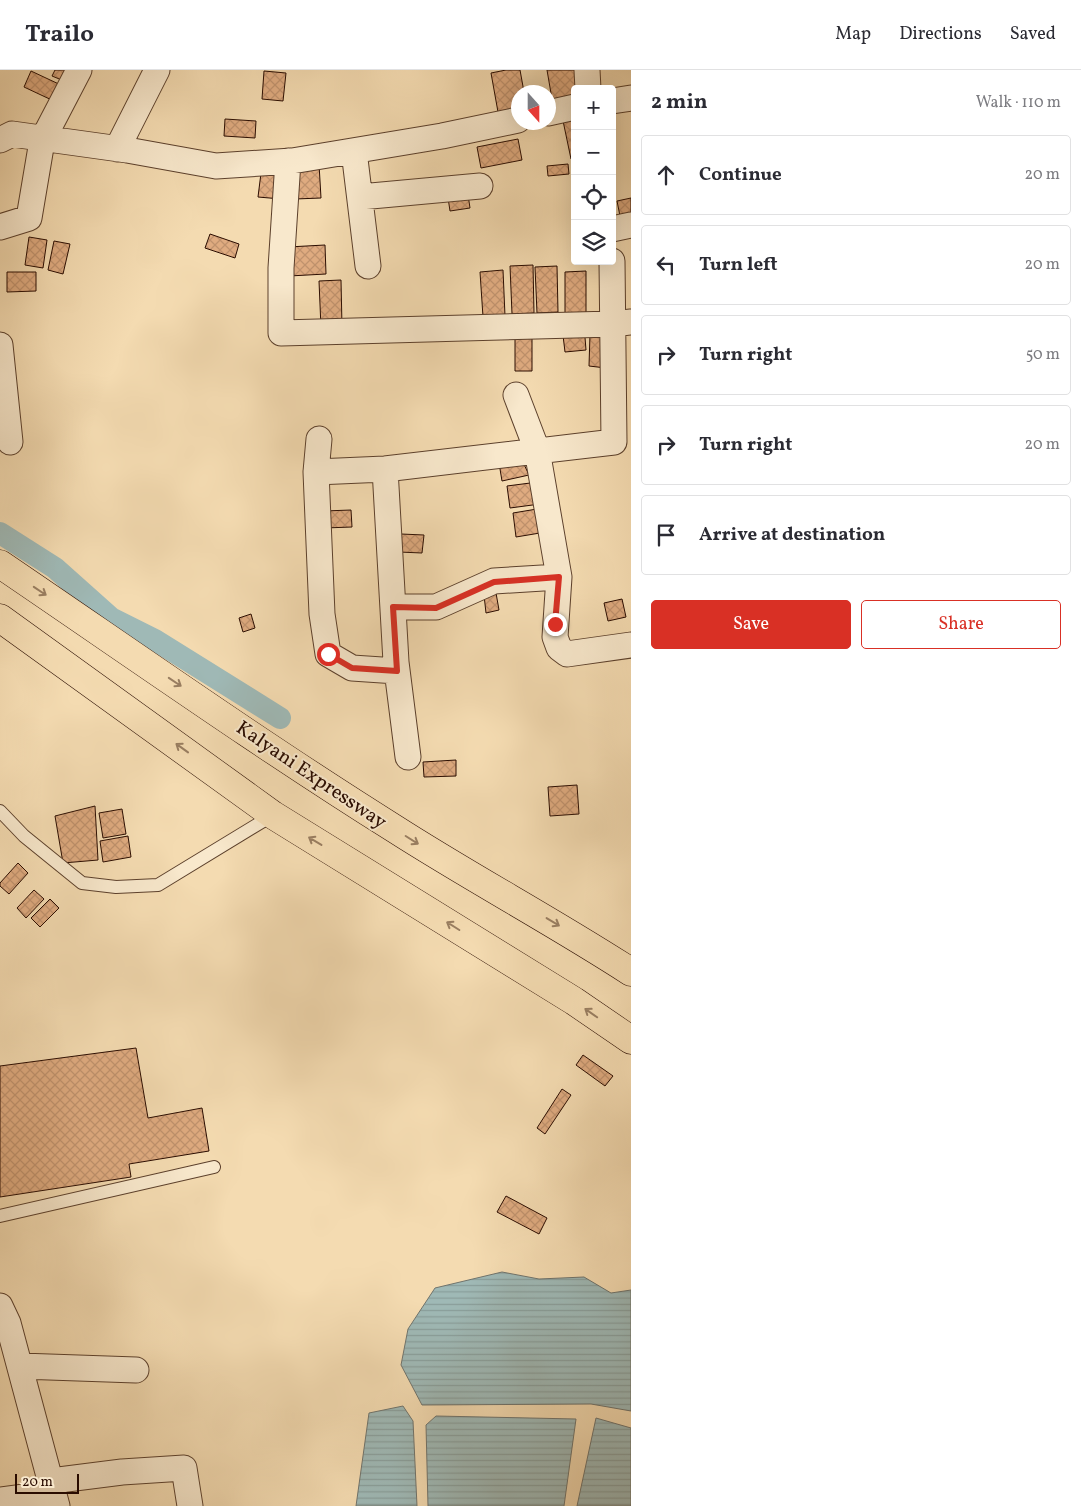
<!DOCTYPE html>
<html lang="en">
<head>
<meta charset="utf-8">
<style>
	body { margin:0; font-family:Vollkorn,serif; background:#f2f2f3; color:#2b2b33 }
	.controls { position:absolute; right:15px; top:15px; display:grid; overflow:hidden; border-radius:5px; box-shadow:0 5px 20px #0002 }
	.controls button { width:45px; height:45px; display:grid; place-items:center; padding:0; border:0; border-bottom:1px solid #e1e1e2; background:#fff; color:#2b2b33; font:25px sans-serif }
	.compass { position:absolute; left:511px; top:15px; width:45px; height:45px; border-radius:50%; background:#fff; box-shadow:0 5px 20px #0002; rotate:159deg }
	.scale { position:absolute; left:15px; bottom:12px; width:64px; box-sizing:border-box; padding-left:5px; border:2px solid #2a0c00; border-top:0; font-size:14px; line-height:18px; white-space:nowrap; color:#2a0c00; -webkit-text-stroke:4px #f8e8cc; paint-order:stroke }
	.stop { position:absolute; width:15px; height:15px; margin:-11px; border:4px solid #d93025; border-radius:50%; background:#fff }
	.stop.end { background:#d93025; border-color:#fff; box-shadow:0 1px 5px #0008 }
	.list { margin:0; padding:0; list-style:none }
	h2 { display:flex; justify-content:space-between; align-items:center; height:65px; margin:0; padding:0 20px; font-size:21px }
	h2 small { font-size:16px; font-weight:400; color:#7c7c81 }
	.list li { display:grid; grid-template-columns:32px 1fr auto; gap:15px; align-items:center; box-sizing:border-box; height:80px; margin:0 10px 10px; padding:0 10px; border:1px solid #e1e1e2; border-radius:5px }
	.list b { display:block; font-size:19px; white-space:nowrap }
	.list em { font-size:16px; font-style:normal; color:#7c7c81 }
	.actions { display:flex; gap:10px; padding:15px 20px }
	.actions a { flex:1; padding:11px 0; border:1px solid #d93025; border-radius:5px; text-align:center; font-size:18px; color:#d93025 }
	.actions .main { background:#d93025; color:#fff }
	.icon { flex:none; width:28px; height:28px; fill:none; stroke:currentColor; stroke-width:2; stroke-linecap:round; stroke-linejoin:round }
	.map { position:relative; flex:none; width:631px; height:1436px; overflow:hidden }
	header { display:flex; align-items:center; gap:30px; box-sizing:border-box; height:70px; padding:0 25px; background:#fff; border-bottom:1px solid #e1e1e2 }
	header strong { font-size:24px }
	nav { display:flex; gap:28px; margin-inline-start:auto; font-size:18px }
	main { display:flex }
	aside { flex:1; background:#fff }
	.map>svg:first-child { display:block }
	.water { fill:url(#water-rules); stroke:#70746d }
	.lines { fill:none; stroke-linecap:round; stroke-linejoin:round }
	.canal { stroke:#9fb9b6; stroke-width:22 }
	.building { fill:url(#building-cross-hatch); stroke:#2a0c00 }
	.lane-casing { stroke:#5c402c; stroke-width:14 }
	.street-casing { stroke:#5c402c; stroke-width:27 }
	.highway-casing { stroke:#2a0c00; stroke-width:29 }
	.lane { stroke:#f8e8cc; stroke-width:12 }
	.street { stroke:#f8e8cc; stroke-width:25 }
	.highway { stroke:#f4dbb1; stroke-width:28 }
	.oneway { stroke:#997e61 }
	.route { stroke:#d93025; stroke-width:6 }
	.labels { text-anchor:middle; stroke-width:4; stroke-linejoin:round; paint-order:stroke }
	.street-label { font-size:20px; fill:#2a0c00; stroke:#f8e8cc }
</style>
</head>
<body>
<header>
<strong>Trailo</strong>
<nav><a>Map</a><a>Directions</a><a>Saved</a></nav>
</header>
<main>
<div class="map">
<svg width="631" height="1436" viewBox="0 0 631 1436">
	<defs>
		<pattern id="water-rules" width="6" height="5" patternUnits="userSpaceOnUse" patternTransform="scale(1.25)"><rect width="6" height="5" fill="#9fb9b6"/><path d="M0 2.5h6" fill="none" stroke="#899e9b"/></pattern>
		<pattern id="building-cross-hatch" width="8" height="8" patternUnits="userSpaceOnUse" patternTransform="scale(1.25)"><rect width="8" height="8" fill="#dfab80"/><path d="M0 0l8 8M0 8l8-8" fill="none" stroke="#c0926d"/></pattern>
	</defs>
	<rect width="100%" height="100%" fill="#f4dbb1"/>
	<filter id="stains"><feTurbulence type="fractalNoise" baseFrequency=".004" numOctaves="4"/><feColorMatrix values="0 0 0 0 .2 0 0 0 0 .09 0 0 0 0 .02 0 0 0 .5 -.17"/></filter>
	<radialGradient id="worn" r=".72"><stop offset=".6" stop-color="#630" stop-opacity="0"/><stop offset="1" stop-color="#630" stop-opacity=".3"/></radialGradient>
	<path class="water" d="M502 1202 539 1209 584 1207 611 1223 631 1220V1341L591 1334 422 1335 401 1295 408 1259 435 1218Z
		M403 1336 413 1351 417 1436H356L369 1343Z
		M436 1346 576 1349 564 1436H428L426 1355Z
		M596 1348 631 1358V1436H577Z"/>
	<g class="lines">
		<path class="canal" d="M0 463 55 498 111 548 155 570 280 648"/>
	</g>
	<path class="building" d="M55 0H74L69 13 52 6Z
		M506 0H520L524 22H518V39L498 42 491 3Z
		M547 0H579L582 19H575V31L553 35Z
		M31 1 63 16 56 32 24 17Z
		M264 1 286 3 283 31 262 29Z
		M575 43V88L571 89 562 46Z
		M225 49 256 51 255 68 224 66Z
		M518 69 522 90 481 98 477 77Z
		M319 94 321 128 295 129 294 96Z
		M568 94 569 104 548 106 547 96Z
		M261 103 283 106 281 129 258 127Z
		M467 118 470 138 450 141 447 121Z
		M631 128V144L620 146 617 131Z
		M210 164 239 174 235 188 205 178Z
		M29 167 47 170 43 198 25 195Z
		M54 171 70 174 63 204 48 200Z
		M325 175 326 204 289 206 288 177Z
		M533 195 534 243 512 244 510 196Z
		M557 196 558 242 537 243 535 197Z
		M503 200 505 246 483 247 480 202Z
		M586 201V244H565V202Z
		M7 202H36V221L7 222Z
		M341 210 342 257 321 258 319 211Z
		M584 255 586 280 565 282 562 257Z
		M515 257H532V301H515Z
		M590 264H610L606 298 589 296Z
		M522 390 529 405 502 411 499 393Z
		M538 412 540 434 510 438 507 416Z
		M543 438 546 462 516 467 513 443Z
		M351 440 352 457 324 458V441Z
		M401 464 424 465 422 483 399 482Z
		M496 523 499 540 486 543 484 525Z
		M622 529 626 547 608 551 604 533Z
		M251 544 255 558 243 562 239 548Z
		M456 690V706L424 707 423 692Z
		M577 715 579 744 550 746 548 717Z
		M95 736 98 790 63 793 55 746Z
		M122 739 126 764 103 768 99 743Z
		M128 766 131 787 103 792 100 771Z
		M18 793 28 803 9 824 0 816V813Z
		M34 820 44 829 26 848 17 838Z
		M50 829 59 838 40 857 31 848Z
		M136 978 148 1048 202 1038 209 1081 129 1094 131 1107 0 1127V996Z
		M583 985 613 1006 605 1016 576 995Z
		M562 1019 571 1025 545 1064 537 1058Z
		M506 1126 547 1148 539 1164 497 1142Z"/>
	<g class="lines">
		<g class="lane-casing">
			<path id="lane" d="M0 741 24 766 82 813 116 817 158 815 273 745
				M0 1146 214 1097"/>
		</g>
		<g class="street-casing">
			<path id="street" d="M587 0 588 19
				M612 31 631 28
				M548 43 575 37
				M0 70 12 64 127 80 216 96 292 91 442 66 518 50
				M117 79 157 0
				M354 81 368 196
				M288 91 281 198V263L613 254 631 252
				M360 127 480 116
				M0 157 29 148 42 71 79 0
				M612 159 631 155
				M0 275 10 372
				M516 325 537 380 559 507 555 567 559 578 567 584 631 575
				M319 369 316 402 322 544 328 584 352 598 397 601
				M385 399 396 592 408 687
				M316 402 385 399 614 372 612 191
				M393 537H436L494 511 559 507
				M0 1236 8 1253 57 1436
				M20 1296 136 1300
				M51 1411 122 1402 184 1398 190 1436
				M0 1430 54 1423"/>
		</g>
		<g class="highway-casing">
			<path id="highway" d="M0 494C131 583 261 675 395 759 473 809 554 852 631 902
				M0 548 273 745 574 931 631 970"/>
		</g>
		<use href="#lane" class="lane"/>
		<use href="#street" class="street"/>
		<use href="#highway" class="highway"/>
	</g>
	<defs><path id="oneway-shaft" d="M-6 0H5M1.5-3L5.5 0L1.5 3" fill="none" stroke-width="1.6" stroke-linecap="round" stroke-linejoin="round" transform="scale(1.25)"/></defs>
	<g class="oneway">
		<use href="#oneway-shaft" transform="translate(40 521) rotate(34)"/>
		<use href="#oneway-shaft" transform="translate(175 612) rotate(34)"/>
		<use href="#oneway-shaft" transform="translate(182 678) rotate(-144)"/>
		<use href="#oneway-shaft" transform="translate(412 770) rotate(32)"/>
		<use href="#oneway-shaft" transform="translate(315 771) rotate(-149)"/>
		<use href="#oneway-shaft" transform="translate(553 852) rotate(31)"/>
		<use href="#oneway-shaft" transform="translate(453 856) rotate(-148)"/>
		<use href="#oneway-shaft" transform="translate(591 943) rotate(-145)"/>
	</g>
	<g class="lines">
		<path class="route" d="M328 584 352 598 397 601 393 537 436 538 494 512 559 507 555 554"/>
	</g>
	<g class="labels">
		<g class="street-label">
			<text transform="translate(312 704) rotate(34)" y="7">Kalyani Expressway</text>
		</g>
	</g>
	<rect width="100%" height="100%" filter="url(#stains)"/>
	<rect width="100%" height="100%" fill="url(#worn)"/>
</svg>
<div class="controls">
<button>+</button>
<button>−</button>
<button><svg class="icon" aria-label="locate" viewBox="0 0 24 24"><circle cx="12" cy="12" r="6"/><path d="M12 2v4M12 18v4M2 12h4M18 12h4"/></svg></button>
<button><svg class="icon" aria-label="layers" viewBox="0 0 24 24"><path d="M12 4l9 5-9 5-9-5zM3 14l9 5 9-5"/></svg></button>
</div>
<svg class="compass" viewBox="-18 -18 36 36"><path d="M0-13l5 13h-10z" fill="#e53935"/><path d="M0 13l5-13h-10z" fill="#7c7c81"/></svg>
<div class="scale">20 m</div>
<div class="stop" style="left:328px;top:584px"></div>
<div class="stop end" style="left:555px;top:554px"></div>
</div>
<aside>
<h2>2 min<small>Walk · 110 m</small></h2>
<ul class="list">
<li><svg class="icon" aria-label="ahead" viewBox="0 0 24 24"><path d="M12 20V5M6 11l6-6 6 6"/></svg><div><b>Continue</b></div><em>20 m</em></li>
<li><svg class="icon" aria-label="left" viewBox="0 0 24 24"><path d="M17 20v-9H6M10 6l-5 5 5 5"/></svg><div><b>Turn left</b></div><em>20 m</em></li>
<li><svg class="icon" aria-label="right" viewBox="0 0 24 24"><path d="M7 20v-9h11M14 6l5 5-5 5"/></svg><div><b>Turn right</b></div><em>50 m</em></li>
<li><svg class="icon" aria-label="right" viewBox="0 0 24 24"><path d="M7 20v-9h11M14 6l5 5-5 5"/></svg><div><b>Turn right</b></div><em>20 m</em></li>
<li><svg class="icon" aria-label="arrive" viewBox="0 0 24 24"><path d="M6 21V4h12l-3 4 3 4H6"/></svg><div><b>Arrive at destination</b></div></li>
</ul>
<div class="actions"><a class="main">Save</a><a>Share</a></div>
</aside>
</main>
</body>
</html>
